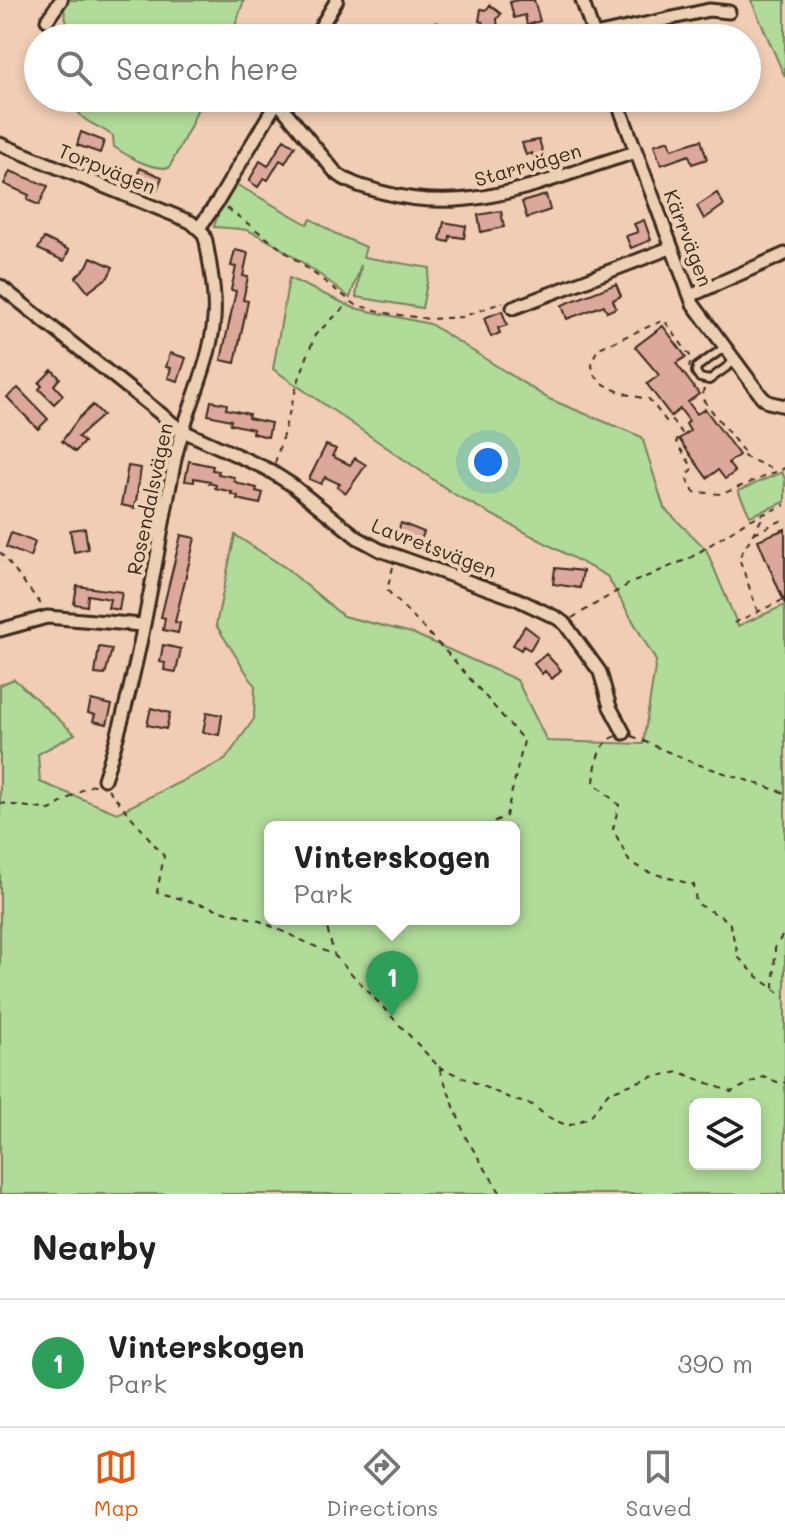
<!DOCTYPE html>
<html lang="en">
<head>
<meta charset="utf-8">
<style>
	body { margin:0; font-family:Mali,sans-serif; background:#f6f6f6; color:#222 }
	.controls { position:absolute; right:24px; bottom:24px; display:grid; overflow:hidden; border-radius:12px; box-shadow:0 4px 12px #0003 }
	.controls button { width:72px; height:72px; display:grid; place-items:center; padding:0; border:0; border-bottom:2px solid #e0e0e0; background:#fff; color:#222; font:40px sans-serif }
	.you { position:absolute; left:488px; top:462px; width:28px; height:28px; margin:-20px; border:6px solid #fff; border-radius:50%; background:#1a73e8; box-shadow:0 0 0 12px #1a73e833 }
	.badge { display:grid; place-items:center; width:52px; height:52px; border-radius:50%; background:#ea580c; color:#fff; font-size:26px; font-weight:700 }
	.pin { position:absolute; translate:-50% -66px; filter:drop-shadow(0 2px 4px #0008) }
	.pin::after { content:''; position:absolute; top:42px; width:28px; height:24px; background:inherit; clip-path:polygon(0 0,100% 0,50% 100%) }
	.popup { position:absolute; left:264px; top:821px; width:256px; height:104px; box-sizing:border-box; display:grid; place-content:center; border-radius:12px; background:#fff; filter:drop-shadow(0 2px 6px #0005); font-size:26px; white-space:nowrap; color:#767676 }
	.popup b { font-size:30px; color:#222 }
	.popup::after { content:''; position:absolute; left:50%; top:100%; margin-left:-16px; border:16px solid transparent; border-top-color:#fff }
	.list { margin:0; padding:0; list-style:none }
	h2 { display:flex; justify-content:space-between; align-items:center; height:104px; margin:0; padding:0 32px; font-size:34px }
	h2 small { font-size:26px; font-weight:400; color:#767676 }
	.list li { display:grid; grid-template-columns:52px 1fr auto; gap:24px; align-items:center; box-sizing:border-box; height:128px; padding:0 32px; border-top:2px solid #e0e0e0 }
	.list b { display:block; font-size:30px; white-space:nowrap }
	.list p { margin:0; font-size:26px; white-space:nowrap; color:#767676 }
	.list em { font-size:26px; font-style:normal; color:#767676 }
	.icon { flex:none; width:44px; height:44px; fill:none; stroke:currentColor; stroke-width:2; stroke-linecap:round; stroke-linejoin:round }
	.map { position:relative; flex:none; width:785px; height:1194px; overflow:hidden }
	.search { position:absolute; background:#fff; box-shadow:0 4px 12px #0003; left:24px; right:24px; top:24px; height:88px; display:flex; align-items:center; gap:20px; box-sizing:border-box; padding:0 28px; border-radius:44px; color:#767676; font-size:30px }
	.sheet { height:232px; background:#fff }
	nav { display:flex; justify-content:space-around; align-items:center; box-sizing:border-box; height:112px; border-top:2px solid #e0e0e0; background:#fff; font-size:22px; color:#767676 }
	nav a { display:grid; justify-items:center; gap:4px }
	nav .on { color:#ea580c }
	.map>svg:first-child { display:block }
	.green { fill:#b0db99; stroke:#76825c; stroke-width:2; fill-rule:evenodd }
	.building { fill:#dba89b; stroke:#3b2a1e; stroke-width:2 }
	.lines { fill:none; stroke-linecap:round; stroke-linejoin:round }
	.service-casing { stroke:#3b2a1e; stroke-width:12 }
	.minor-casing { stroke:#3b2a1e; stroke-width:17 }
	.path { stroke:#3b2a1e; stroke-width:2; stroke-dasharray:6 6; stroke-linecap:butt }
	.service { stroke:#edd0b4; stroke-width:6 }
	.minor { stroke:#edd0b4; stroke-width:11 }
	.labels { text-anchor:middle; stroke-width:8; stroke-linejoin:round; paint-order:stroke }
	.street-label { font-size:20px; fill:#3b2a1e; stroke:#edd0b4 }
</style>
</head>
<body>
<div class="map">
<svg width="785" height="1194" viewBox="0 0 785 1194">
	<rect width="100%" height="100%" fill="#f0cdb4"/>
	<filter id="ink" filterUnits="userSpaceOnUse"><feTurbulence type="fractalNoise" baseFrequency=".0125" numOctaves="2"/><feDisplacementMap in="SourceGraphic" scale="16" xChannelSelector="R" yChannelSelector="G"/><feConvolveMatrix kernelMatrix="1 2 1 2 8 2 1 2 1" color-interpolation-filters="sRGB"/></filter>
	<g filter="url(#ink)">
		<path class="green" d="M67 0H244L231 38H70L64 10Z
			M751 0H785V77Z
			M78 98H202L191 125 169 168C149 169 131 158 114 147L113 136C96 123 85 125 74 106Z
			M234 183 307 224 311 219 336 234 366 247 363 257 430 268 422 308 356 297 361 265 350 298C331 282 268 236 246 230 236 228 225 228 214 227L221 203Z
			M289 278 354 308 430 324 549 399 642 437 664 508 706 549 738 626 785 605V1194H0V685L14 679 75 734 38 754 40 782 117 813 225 760 254 719 255 686 216 625 235 535 286 568 343 616 412 633 517 680 547 741 643 744 656 661 607 576 457 496 273 369ZM270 827H514V919H270ZM695 1104H755V1164H695Z
			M782 472 785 479V502L750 516 738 491Z"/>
		<path class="building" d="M518 0H534L540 21 527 25 525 15 514 18 510 2Z
			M490 5 501 14 497 19 498 30 484 32 483 22 479 21 481 9 486 10Z
			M81 132 104 141 100 153 77 145Z
			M284 139 295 146 285 163 280 160 268 180 264 178 258 187 249 181 260 161 268 166Z
			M539 140 546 162 536 165 532 153 526 155 522 143Z
			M669 140 672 149 701 140 707 159 692 164 689 155 661 165 654 145Z
			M140 168 162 177 157 190 135 181Z
			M10 171 48 186 39 205 27 200 29 195 4 184Z
			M717 193 724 205 704 219 697 206Z
			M546 195 550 210 527 218 522 202Z
			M501 211 504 227 481 232 478 215Z
			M644 220 651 240 631 248 626 236 638 232 634 224Z
			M444 222 466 226 464 238 450 236 449 242 440 240Z
			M44 238 69 250 64 261 38 249Z
			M235 250 248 253 243 276 248 277 243 300 248 301 235 363 221 360 236 291 231 290 236 267 231 266Z
			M91 257 113 267 108 277 88 292 76 277 87 266Z
			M616 284 621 296 613 300 616 308 607 312 604 305 567 319 562 305Z
			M502 311 507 325 498 328 500 333 491 337 484 318Z
			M663 326 686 357 676 363 699 394 688 402 697 414 705 409 739 455 728 463 735 472 725 479 718 470 707 478 679 439 690 431 686 424 689 421 680 409 671 416 647 384 659 375 635 347Z
			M170 353 186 358 178 381 168 378 171 368 166 367Z
			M52 370 60 378 54 385 63 395 54 404 39 389 42 386 39 383Z
			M18 388 48 419 38 429 7 397Z
			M211 401 227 404 226 409 249 414 248 418 271 423 268 437 252 433 253 429 230 424 231 420 208 415Z
			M93 405 103 415 78 437 84 442 75 452 62 441 78 419Z
			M326 445 336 449 332 456 350 465 355 458 366 465 346 493 337 487 340 484 325 477 321 484 309 479Z
			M189 461 213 466 212 470 219 471 218 474 234 477V481L240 484 257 488 256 491 263 493 260 504 237 499 238 496 231 494 232 492 215 488 216 485 209 483 210 481 194 478V482L185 481Z
			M128 466 141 468 135 508 121 505Z
			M401 523 424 532 419 545 396 536Z
			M85 528 88 549 74 552 70 530Z
			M785 529V604L758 540Z
			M11 533 35 542 30 557 6 547Z
			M181 535 195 538 175 622 180 623 178 633 163 630 165 618 161 617Z
			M555 568 583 571 580 588 553 584Z
			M77 586 122 592 119 610 108 608 110 599 88 595 87 606 74 604Z
			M525 626 538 636 530 650 523 646 521 650 513 645Z
			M163 645 181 649 176 672 164 670 165 663 160 662Z
			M99 647 112 649 105 675 95 674Z
			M546 654 561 670 552 679 545 671 542 674 534 664Z
			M91 700 112 705 107 724 93 721 95 715 88 713Z
			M151 708 170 713 166 729 147 725Z
			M207 712 222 715 219 735 203 732Z"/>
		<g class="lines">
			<g class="service-casing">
				<path id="service" d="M725 347 697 367 696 372 700 378 709 380 735 361"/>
			</g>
			<g class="minor-casing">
				<path id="minor" d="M582 0 595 38
					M47 20 61 0
					M314 38 337 0
					M431 38 436 30 450 38
					M581 38 709 10 729 12
					M616 98 693 304 762 397 768 402 785 406
					M277 101 336 173C350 184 365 187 381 192 474 218 548 178 636 152
					M0 144 191 222 203 233 206 241C210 266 216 293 214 319 210 368 185 412 175 459 154 566 139 676 104 779
					M199 228 218 201 279 98
					M0 286 181 430 267 469 292 485 358 538 380 550 517 599 557 618 565 624 600 672 610 707 624 733
					M690 296 785 254
					M513 308 670 248
					M0 630 47 617 142 625"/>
			</g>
			<path class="path" d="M227 208 356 305 391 314 430 319 462 317 503 302
				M689 368 691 357 664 320 599 348C574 382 624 395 649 399L667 422 671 419 682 433 676 442 693 468 686 477 694 492 722 494 785 468
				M704 389 701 397 743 451 741 455 775 470
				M275 463 298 382 315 335 349 303
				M754 533 785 519
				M0 552 44 608
				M393 567 387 590 452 658 524 741 506 816 482 827
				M758 612 739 558 764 515
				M572 618 629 584 690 558 747 521 785 505
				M734 623 785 599
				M616 736C596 745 596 764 594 783L619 805 613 829 629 861 645 871 694 885 696 903 729 921 739 958 757 976 785 997
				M632 736 691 762 785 793
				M108 789 164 856 157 892 260 921 334 955 439 1067 466 1138 501 1194
				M0 803 50 810 85 788 96 784
				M330 919 326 924 334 954
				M774 988 775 948 785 931
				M439 1067 514 1100 533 1105 546 1116 568 1126 590 1117 608 1093 651 1077 680 1072 731 1092 763 1077 783 1084 785 1082"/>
			<use href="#service" class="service"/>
			<use href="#minor" class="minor"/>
		</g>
	</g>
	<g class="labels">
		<g class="street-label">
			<text transform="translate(528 165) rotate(-16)" y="7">Starrvägen</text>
			<text transform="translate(107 169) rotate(22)" y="7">Torpvägen</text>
			<text transform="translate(688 238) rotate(69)" y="7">Kärrvägen</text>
			<text transform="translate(150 499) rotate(-78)" y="7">Rosendalsvägen</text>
			<text transform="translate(434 548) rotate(21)" y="7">Lavretsvägen</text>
		</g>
	</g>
</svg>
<div class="controls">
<button><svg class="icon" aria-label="layers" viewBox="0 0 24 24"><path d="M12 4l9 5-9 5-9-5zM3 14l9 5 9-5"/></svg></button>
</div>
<div class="you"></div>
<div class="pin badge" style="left:392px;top:1017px;background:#2e9e5b">1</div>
<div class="popup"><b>Vinterskogen</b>Park</div>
<div class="search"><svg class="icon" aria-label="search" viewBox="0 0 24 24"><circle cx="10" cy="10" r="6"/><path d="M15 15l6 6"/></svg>Search here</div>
</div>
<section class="sheet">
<h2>Nearby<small></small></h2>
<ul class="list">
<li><span class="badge" style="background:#2e9e5b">1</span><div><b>Vinterskogen</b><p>Park</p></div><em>390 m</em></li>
</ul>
</section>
<nav>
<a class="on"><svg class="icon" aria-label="map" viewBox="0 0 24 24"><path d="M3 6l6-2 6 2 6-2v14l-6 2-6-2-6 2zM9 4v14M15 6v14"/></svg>Map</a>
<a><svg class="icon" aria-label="directions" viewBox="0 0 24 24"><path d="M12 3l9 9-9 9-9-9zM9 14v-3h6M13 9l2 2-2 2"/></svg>Directions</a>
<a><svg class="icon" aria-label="saved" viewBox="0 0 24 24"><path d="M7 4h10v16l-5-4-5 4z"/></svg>Saved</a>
</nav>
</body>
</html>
